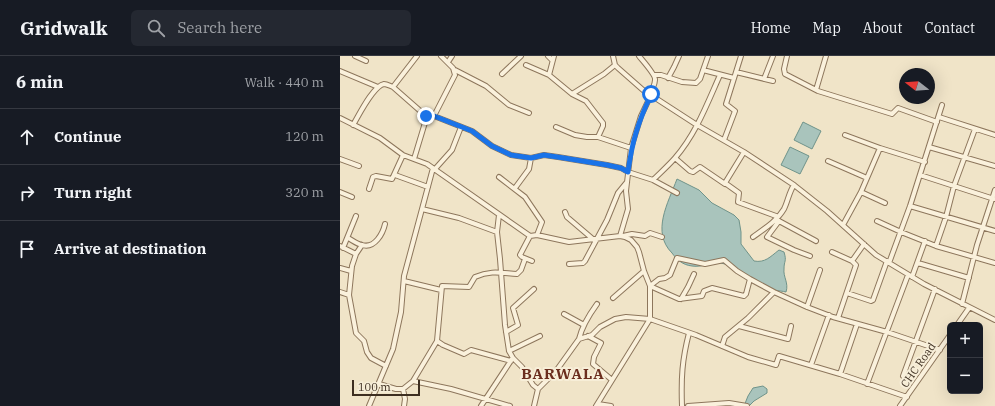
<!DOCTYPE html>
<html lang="en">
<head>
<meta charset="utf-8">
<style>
	body { margin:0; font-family:"IBM Plex Serif",serif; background:#242831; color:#f1f3f6 }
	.controls { position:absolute; right:12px; bottom:12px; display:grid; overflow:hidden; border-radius:6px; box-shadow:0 4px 16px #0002 }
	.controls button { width:36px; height:36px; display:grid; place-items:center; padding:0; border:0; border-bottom:1px solid #363941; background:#171b24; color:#f1f3f6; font:20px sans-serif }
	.compass { position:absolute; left:559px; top:12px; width:36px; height:36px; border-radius:50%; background:#171b24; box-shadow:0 4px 16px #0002; rotate:287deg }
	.scale { position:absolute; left:12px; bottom:10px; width:68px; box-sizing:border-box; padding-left:4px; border:2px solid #3d2e20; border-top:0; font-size:11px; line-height:14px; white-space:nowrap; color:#3d2e20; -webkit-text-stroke:3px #f7eed8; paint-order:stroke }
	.stop { position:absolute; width:12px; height:12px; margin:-9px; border:3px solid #1a73e8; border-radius:50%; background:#fff }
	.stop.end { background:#1a73e8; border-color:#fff; box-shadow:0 1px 4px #0008 }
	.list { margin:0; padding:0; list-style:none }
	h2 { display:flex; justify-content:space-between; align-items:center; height:52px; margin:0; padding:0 16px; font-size:17px }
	h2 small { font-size:13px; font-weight:400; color:#9ea1a6 }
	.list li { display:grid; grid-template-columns:26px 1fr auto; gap:12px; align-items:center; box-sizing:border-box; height:56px; padding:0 16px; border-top:1px solid #363941 }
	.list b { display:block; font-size:15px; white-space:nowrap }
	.list em { font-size:13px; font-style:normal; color:#9ea1a6 }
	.icon { flex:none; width:22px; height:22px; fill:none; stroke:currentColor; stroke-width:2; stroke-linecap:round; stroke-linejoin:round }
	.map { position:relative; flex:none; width:655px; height:350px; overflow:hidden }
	header { display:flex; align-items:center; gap:24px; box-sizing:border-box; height:56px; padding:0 20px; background:#171b24; border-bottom:1px solid #363941 }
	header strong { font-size:19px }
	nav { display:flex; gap:22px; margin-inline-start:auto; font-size:14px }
	.search { width:280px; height:36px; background:#242831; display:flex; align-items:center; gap:10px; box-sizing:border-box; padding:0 14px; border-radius:6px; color:#9ea1a6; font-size:15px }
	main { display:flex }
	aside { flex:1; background:#171b24 }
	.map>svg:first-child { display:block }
	.water { fill:#a9c4bc; stroke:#6f938a }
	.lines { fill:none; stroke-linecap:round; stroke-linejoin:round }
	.street-casing { stroke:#8d765c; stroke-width:6 }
	.street { stroke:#faf1dc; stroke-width:4 }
	.route { stroke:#1a73e8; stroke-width:5 }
	.labels { text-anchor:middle; stroke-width:4; stroke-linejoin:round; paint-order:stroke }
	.street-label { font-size:11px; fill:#3d2e20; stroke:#f7eed8 }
	.district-label { font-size:15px; font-weight:bold; letter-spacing:1px; fill:#6b2e1e; stroke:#f7eed8 }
</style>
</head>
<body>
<header>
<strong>Gridwalk</strong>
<div class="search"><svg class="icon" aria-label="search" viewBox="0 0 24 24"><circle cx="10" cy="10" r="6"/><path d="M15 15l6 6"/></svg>Search here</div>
<nav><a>Home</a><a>Map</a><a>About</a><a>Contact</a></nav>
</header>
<main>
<aside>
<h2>6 min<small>Walk · 440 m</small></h2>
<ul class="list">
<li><svg class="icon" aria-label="ahead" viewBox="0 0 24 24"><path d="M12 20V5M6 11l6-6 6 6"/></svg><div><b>Continue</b></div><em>120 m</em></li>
<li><svg class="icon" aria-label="right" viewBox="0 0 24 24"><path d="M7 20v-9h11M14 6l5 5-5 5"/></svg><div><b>Turn right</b></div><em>320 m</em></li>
<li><svg class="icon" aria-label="arrive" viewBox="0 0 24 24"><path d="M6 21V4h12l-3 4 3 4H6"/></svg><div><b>Arrive at destination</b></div></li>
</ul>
</aside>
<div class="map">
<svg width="655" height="350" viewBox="0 0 655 350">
	<rect width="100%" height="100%" fill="#f0e4c8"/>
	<path class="water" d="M463 66 481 75 472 93 454 84Z
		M450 91 469 100 460 118 441 109Z
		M337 123 359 134 372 147 394 159 399 164 401 176V188L414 205C425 207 430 201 439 194L444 196C447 206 444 204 444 213 443 221 449 227 446 236 443 235 438 235 434 234 417 228 403 214 385 208 374 204 363 212 352 210 343 209 337 204 332 197 311 176 328 147 337 123Z
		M423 330 427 333V337L414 345 409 350H404L408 340 413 332Z"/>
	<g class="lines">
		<g class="street-casing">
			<path id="street" d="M15 0 26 5
				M208 0 212 4
				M273 0 275 9 278 12 303 34 357 69 404 96 454 129 487 155 536 199 584 228 655 264
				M447 0 444 13 445 18 478 35 552 58 558 52 597 66
				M108 6 112 0
				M186 9 209 19 232 38 246 45 263 67V70L258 81
				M115 14 146 30 169 49 189 57
				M363 14 394 22
				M0 15 38 31
				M396 16 433 25
				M162 18 181 0
				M209 19 214 0
				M314 19H321L342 26 356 27 360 23 368 0
				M328 22 334 11 339 0
				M424 23 433 0
				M53 31 77 0
				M476 34 486 0
				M232 38 264 18 275 9
				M94 60 115 19 113 12 101 0
				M599 61 655 79
				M0 62 40 82 63 99 87 108 190 180 197 179 229 186 280 180 285 181 291 184 297 191 299 196 304 215 310 230V263L256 350
				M13 69C19 59 33 30 44 28 47 28 50 30 53 31L86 60H94L132 75 152 90 171 99 191 102 204 99 218 101 267 109 281 112 288 116 313 124 337 137
				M216 71 235 79 247 81H258L291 92
				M505 79 540 92 585 106
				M384 84 395 55 386 48 401 0
				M589 91 655 110
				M404 96 385 127 399 137 398 146 436 160 439 165 476 185
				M335 102 350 115 353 116 360 111 385 128
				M0 103 19 110
				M74 103 87 60
				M488 105 527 122
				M95 113 112 94 121 71
				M55 119 88 131
				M580 119 654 143
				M159 121 185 141 202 166 197 179
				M313 124C320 117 328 110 335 102 356 78 367 48 380 19
				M175 132 189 113 191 102
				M29 133 33 121 36 120 52 123 63 99
				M0 136 12 141
				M521 136 545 147
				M570 150 655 175
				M82 153 119 162 157 176
				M225 156 227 161 254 184
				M159 159 157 176 160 203 165 269 169 295 173 302 182 311 193 329 198 333
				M439 165 427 181 454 194 470 200
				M537 165 561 176 596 190 655 207
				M503 169 521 136 540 92
				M190 180 180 199 182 201 192 205
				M280 180 288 153 286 135 291 92 301 60 311 39C311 34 315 29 315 24 316 19 302 4 299 0
				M283 180 292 178 305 180 310 177 322 181
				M413 181C424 173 437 165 444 153 448 145 449 136 454 129
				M8 182C12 184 17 188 22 189 35 193 43 177 45 168
				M22 189 16 198 12 210 9 239 16 277 24 285 27 296 31 302 46 310
				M0 190 16 198
				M596 190 606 161 614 130 635 73
				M3 192 16 160
				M492 196 512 205 516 209 498 262
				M512 205 524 188
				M549 207 570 150 602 49
				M578 207 629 222
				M229 208 243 207 245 205 267 164 278 137 287 126
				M0 212 11 215
				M572 221 585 185
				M410 223 406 238 404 240 372 232 364 235 362 240 339 243 310 230 319 223 325 222 330 219 337 202 365 208 384 204 397 215 410 223 434 236 467 251 493 261 547 276 600 294
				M64 225 101 234
				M0 236 9 239
				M507 237 531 245 533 244 547 205
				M273 242 304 215
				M341 243 348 231 354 218
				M622 248 637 189 655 134
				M467 251 480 214
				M224 258 244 269
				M617 269 629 252
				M399 270 448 283 451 270
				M166 276 178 269 173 252 194 233
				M248 280 261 287 254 301 253 308 272 324
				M239 283C242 270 249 259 257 248
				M97 285 103 289 124 298 131 294 171 305
				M382 290 385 281 408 262 434 236
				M169 295 200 280
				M471 309 489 259
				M500 318 517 268
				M563 320 595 233
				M73 325 97 285 102 230 129 231 135 221C151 214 161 217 177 218L181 214 185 203
				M39 328 56 333H63L73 325 111 333 170 350
				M527 328 568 219
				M63 333 65 343 64 350
				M258 348 271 350
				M29 350 53 293 61 256 64 220 93 112
				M141 350 172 303
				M194 350 198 333 216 315 239 283 252 279 260 271 275 263 286 261 310 263 356 279 408 301 436 309 439 300 500 318 567 341
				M342 350C341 322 342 304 349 277
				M348 350 389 347 407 350
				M560 350 610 279"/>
		</g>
		<use href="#street" class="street"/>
	</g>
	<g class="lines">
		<path class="route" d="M86 60H94L132 75 152 90 171 99 191 102 204 99 224 102 267 109 281 112 288 116C292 86 298 66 311 39V38"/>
	</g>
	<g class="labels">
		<g class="street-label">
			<text transform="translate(578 309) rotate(-55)" y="4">CHC Road</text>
		</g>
		<g class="district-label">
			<text x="223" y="323">BARWALA</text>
		</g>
	</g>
</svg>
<div class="controls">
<button>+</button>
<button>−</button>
</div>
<svg class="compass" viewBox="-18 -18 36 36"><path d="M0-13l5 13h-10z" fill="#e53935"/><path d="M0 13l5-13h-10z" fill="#9ea1a6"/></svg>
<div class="scale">100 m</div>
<div class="stop" style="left:311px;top:38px"></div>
<div class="stop end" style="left:86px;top:60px"></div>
</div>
</main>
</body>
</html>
